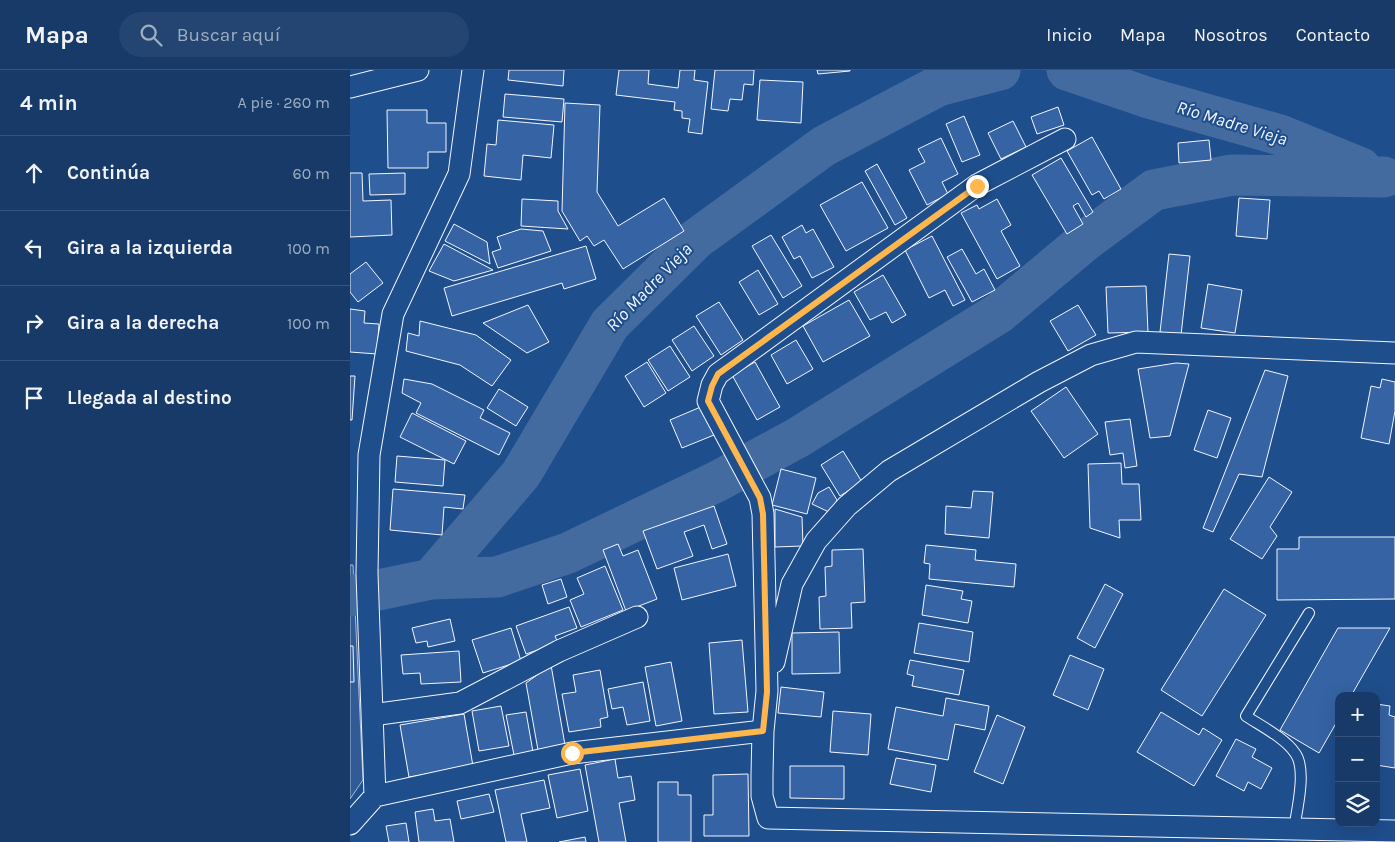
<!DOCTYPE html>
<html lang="es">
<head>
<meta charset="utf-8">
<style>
	body { margin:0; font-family:Karla,sans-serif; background:#244571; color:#f1f3f6 }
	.controls { position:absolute; right:15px; bottom:15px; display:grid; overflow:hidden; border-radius:10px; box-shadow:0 5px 20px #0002 }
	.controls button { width:45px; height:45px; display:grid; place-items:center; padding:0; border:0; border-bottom:1px solid #36547d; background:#173a69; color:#f1f3f6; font:25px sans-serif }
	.stop { position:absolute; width:15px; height:15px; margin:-11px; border:4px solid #ffb74d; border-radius:50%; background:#fff }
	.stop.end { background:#ffb74d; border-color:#fff; box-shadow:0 1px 5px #0008 }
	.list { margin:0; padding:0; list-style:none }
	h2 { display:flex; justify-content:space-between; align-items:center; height:65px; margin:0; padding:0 20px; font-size:21px }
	h2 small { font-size:16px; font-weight:400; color:#9eadc0 }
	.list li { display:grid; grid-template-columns:32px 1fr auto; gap:15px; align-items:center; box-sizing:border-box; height:75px; padding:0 20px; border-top:1px solid #36547d }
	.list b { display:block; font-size:19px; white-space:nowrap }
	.list em { font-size:16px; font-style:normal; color:#9eadc0 }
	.icon { flex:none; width:28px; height:28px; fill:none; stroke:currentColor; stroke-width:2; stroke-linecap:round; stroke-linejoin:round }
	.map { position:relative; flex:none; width:1045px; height:772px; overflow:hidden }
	header { display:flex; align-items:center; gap:30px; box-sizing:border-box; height:70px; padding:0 25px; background:#173a69; border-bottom:1px solid #36547d }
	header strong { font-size:24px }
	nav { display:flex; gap:28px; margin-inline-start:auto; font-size:18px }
	.search { width:350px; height:45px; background:#244571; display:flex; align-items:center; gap:12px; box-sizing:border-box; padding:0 18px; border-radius:28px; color:#9eadc0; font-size:19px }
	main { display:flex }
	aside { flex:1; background:#173a69 }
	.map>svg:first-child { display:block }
	.built { fill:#305b95; stroke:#a8bbd7 }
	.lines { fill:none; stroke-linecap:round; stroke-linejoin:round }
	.river { stroke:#446ba0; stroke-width:41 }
	.building { fill:#3563a3; stroke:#f2f6ff }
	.lane-casing { stroke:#f2f6ff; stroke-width:12 }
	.street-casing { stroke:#f2f6ff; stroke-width:23 }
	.lane { stroke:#1f4e8c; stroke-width:10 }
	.street { stroke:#1f4e8c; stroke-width:21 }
	.route { stroke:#ffb74d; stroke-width:6 }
	.labels { text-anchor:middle; stroke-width:4; stroke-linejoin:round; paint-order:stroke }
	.water-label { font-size:18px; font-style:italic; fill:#f2f6ff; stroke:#1f4e8c }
</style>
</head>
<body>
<header>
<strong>Mapa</strong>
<div class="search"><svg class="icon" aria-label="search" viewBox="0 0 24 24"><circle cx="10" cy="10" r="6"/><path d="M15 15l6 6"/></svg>Buscar aquí</div>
<nav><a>Inicio</a><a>Mapa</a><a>Nosotros</a><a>Contacto</a></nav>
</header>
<main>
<aside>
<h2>4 min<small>A pie · 260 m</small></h2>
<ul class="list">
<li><svg class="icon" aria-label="ahead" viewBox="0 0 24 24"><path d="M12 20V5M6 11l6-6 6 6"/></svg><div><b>Continúa</b></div><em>60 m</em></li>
<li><svg class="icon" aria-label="left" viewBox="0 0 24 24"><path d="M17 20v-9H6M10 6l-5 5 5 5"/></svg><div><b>Gira a la izquierda</b></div><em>100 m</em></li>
<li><svg class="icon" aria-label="right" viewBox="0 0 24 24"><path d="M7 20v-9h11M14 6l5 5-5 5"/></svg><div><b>Gira a la derecha</b></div><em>100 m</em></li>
<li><svg class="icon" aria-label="arrive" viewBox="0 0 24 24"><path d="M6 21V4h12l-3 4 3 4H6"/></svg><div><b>Llegada al destino</b></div></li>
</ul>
</aside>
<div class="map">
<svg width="1045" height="772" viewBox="0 0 1045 772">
	<rect width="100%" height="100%" fill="#1f4e8c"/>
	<path class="built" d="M0 495H3L13 710 0 729Z"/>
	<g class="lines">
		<path class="river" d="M717 0 799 28 930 65 1011 98
			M81 509 147 507 218 483 368 411 447 368 649 243 735 171 804 120 882 105 1034 107
			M0 526 81 509 171 404 260 254 346 169 474 76 588 16 650 0"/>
	</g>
	<path class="building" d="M159 0H214L213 16 158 10Z
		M269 0H299L298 14 328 18 330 0H345L344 10 358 12 352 64 338 62 340 49 332 48V41L324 40 325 32 266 25Z
		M365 0H404L403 15 394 14 392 30 380 29 378 41 361 39Z
		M467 0H500V1L468 4Z
		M410 10 453 12 451 53 407 50Z
		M155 24 214 29 212 52 153 47Z
		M215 33 250 35 247 122 268 156 314 128 334 161 273 199 254 170 244 176 237 166 230 171 212 141Z
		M708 37 714 55 687 64 681 47Z
		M37 40H77V53H96V82H78V98H38Z
		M614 46 630 85 612 92 596 54Z
		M148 50 204 55 201 88 173 85 171 110 134 106 137 74 146 75Z
		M663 51 676 77 651 89 638 63Z
		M742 67 771 119 754 129 749 121 742 125 717 81Z
		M591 68 608 104 592 112 598 124 577 135 559 100 575 92 568 79Z
		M859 70 861 90 829 93 828 73Z
		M711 88 743 142 736 147 728 133 723 136 733 154 717 164 682 105Z
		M527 94 557 148 545 155 515 101Z
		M0 103H12L13 131 41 130 42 165 0 167Z
		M55 103V124L20 125 19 104Z
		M512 112 538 158 496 181 470 135Z
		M889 128 920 130 917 169 886 166Z
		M172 129 208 131V141L218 159 171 156Z
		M647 129 661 155 651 161 670 196 647 209 611 143 627 135 629 139Z
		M104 154 137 172 140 194 95 171Z
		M452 155 456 163 463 159 484 197 462 208 450 186 444 189 432 167Z
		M171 159 193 161 201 181 148 198 142 182 151 179 147 167Z
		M421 165 452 216 433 228 402 176Z
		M582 166 615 230 603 236 595 220 579 228 555 180Z
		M94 174 143 200 104 211 79 201Z
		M236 176 246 209 214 219 212 213 102 246 94 218Z
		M612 179 626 204 634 199 645 220 622 232 597 187Z
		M819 184 840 186 831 265 810 262Z
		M16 192 33 213 8 232 0 222V204Z
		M408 200 428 234 409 245 389 212Z
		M533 205 556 245 542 253 536 242 520 250 504 222Z
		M858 214 892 220 885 263 851 258Z
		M796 216 798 262 758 263 756 217Z
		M499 230 520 266 473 292 453 256Z
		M369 232 393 270 371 285 346 246Z
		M178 235 199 272 177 283 133 253Z
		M728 235 746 265 718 281 700 251Z
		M0 239 15 241 14 253 29 254 27 284 0 282Z
		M70 251 126 265 161 290 142 316 110 295 56 281 58 263 69 266Z
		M344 256 364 286 342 301 322 270Z
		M446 270 463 299 437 314 421 285Z
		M320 276 340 307 318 321 298 290Z
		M297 292 316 323 294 337 275 306Z
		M405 292 430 337 407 350 382 305Z
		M826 293 839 294 820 366 800 368 788 299Z
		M915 300 938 306 912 407 889 404 863 462 853 458Z
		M0 306H5L2 350H0Z
		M54 309 82 314 134 340 130 348 160 363 149 385 66 343 71 333 52 323Z
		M1032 309 1045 312V341L1039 374 1011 368 1021 316 1030 318Z
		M716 317 748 364 714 388 681 341Z
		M149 319 178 337 166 356 137 338Z
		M353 336 364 365 332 378 320 350Z
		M858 340 881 348 867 388 844 380Z
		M62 343 116 371 104 394 50 367Z
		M780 349 787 396 775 398 773 383 760 385 755 352Z
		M493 381 512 412 490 426 471 395Z
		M47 386 95 390 93 416 45 412Z
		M771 393 772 414H789L791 450H769L770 468 740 458 738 394Z
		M431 399 466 408 457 444 422 435Z
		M919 407 942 422 920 457 927 466 912 489 880 469Z
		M479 417 487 430 481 443 462 434 468 423Z
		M43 419 115 425 113 439 94 437 92 465 40 460Z
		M623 421 643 422 639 468 595 464 596 436 621 438Z
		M364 436 377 474 362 479 354 455 334 462 343 486 307 499 293 461Z
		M425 439 452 447 453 476 425 477Z
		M949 467H1045V529L927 530V479H949Z
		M268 474 273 486 288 480 307 529 276 541 253 480Z
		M576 475 626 480 625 490 666 494 664 517 579 509 580 494 574 493Z
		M513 479 515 532 501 533 502 558 470 559 469 527 476 526 475 497 482 496V480Z
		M378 484 386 516 332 530 324 498Z
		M255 496 273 540 231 557 220 530 234 524 227 508Z
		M211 509 217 527 198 534 192 515Z
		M755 514 773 524 745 578 727 568Z
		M576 515 613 521 611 529 622 531 618 553 572 545Z
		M874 519 916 545 852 646 811 620Z
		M219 537 227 558 205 566 208 573 176 584 166 556Z
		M100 549 105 571 78 577 77 571 66 573 62 558Z
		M569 553 623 562 619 592 564 583Z
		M161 558 171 591 133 603 122 570Z
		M988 558H1040L1001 626H989V648L969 683 930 660Z
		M489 562 490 603 442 604V563Z
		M392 570 398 642 364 644 359 573Z
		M0 576H3L4 612H0Z
		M109 581 111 612 71 614 70 603 53 604 51 585Z
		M720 585 754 599 738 640 703 625Z
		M560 590 614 600 609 625 562 616 564 606 557 604Z
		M321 592 332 651 306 656 295 597Z
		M201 595 215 675 188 680 176 613Z
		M250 600 258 647 250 649 251 657 219 662 212 624 226 622 223 605Z
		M293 612 300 651 277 655 273 637 262 639 258 619Z
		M431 617 474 622 471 647 428 643Z
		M596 628 639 636 635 660 605 654 598 690 538 679 546 637 593 646Z
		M1026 634 1040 636 1039 645 1045 647V698L1026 695Z
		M151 636 159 676 129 681 122 641Z
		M483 641 521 644 518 685 480 682Z
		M176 642 183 682 164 685 156 645Z
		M811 642 849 665 853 658 872 670 844 716 787 682Z
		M114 644 123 696 59 707 50 655Z
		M647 645 675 657 653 714 624 702Z
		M886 669 906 679 902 687 922 698 911 719 898 712 894 721 866 706Z
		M546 688 586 695 581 722 540 714Z
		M265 689 268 708 281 706 285 730 269 733 276 772H249L235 695Z
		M440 696H494V729L440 728Z
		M230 699 238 741 207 748 198 705Z
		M398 704 399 766H354V745H363V705Z
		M194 710 200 738 171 744 177 772H156L145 720Z
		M308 712H328V725H341V772H308Z
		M139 724 144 742 111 749 107 731Z
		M83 739 85 751 100 749 104 772H69L65 742Z
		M56 753 59 772H39L36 756Z
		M235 767 236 772H209Z"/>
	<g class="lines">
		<g class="lane-casing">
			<path id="lane" d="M944 759C947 739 957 699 945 683 935 668 911 656 896 646L959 543"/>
		</g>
		<g class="street-casing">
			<path id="street" d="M0 17 68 0
				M715 69 627 115 368 304 362 315 358 331 410 428 413 444 417 621 413 661 412 705V726L418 748 1045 761
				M424 592 442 514 466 471 497 436 539 401 689 312 741 285 786 272 1045 283
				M22 645 110 633 209 581 287 547
				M25 726 222 683 413 661
				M0 754 25 726 17 504 19 385 43 244 109 104 123 0"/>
		</g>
		<use href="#lane" class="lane"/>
		<use href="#street" class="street"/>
	</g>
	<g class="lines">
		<path class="route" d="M222 683 413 661 417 622 413 444 410 428 358 331 362 316 368 304 627 116"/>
	</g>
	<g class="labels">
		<g class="water-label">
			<text transform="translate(882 53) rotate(17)" y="6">Río Madre Vieja</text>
			<text transform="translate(299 217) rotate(-46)" y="6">Río Madre Vieja</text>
		</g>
	</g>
</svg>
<div class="controls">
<button>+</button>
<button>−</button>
<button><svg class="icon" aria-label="layers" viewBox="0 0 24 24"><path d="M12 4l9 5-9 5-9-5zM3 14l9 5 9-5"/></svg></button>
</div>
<div class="stop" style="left:222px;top:683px"></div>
<div class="stop end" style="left:627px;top:116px"></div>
</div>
</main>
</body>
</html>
